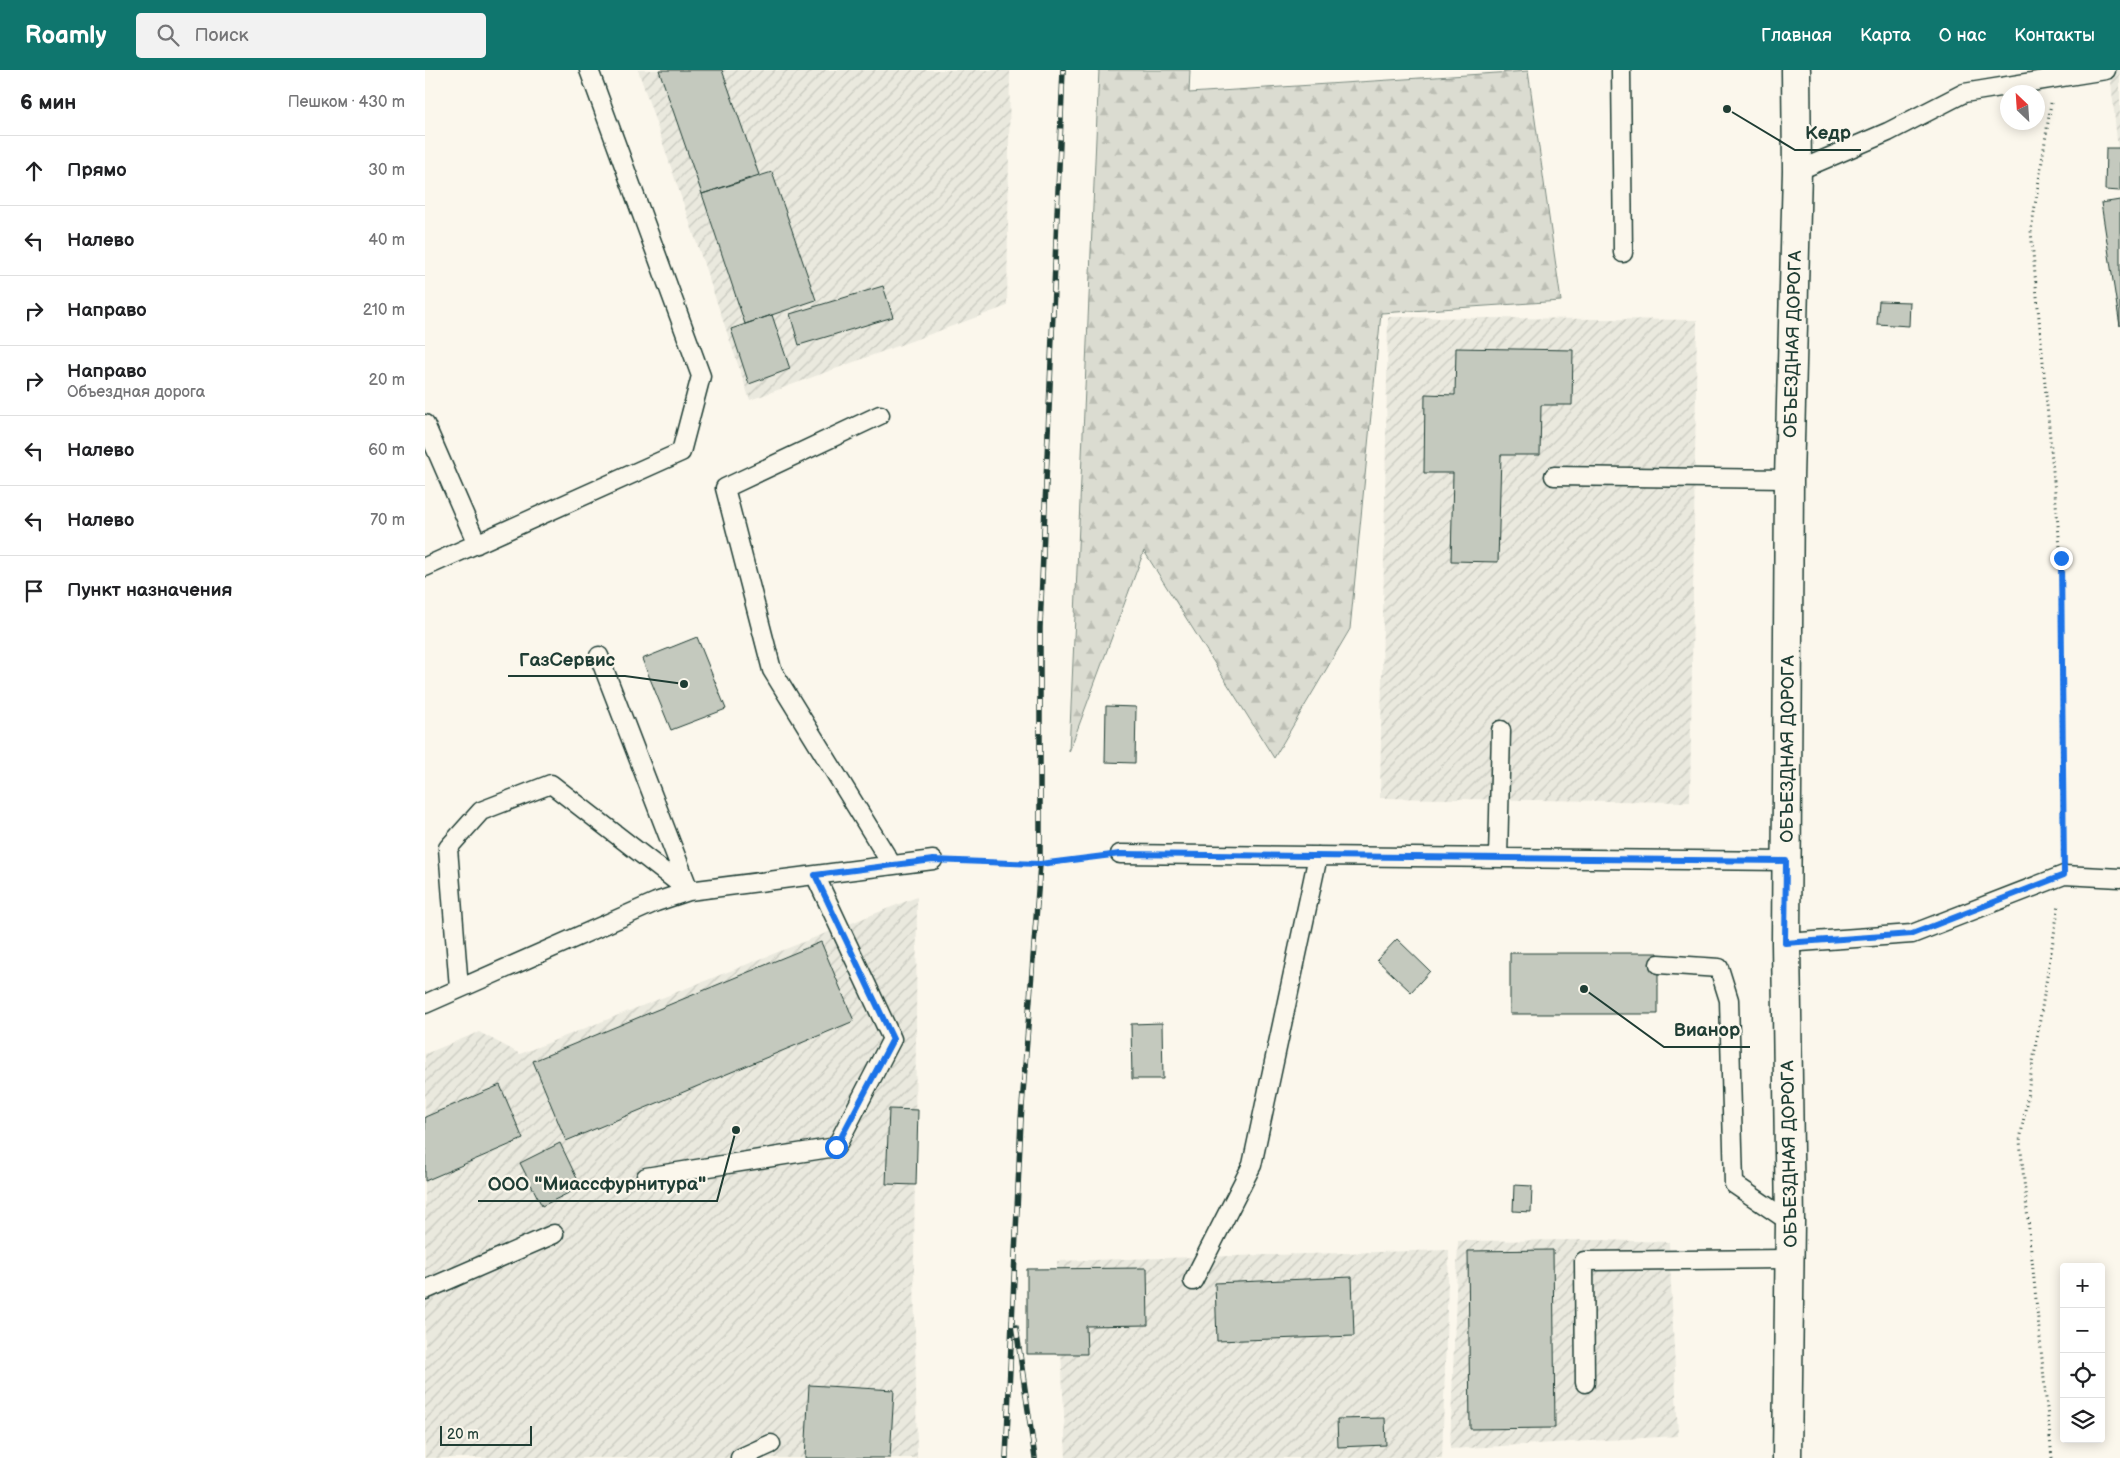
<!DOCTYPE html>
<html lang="ru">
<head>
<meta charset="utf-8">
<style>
	body { margin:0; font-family:"Balsamiq Sans",sans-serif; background:#f2f2f2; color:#202124 }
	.controls { position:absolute; right:15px; bottom:15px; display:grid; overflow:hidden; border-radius:5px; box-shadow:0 2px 12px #0003 }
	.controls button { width:45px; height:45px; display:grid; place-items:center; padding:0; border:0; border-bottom:1px solid #e0e0e0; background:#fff; color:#202124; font:25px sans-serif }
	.compass { position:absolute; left:1575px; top:15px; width:45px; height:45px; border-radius:50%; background:#fff; box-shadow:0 2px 12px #0003; rotate:335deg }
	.scale { position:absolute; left:15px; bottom:12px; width:92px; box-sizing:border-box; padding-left:5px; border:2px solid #1f3d34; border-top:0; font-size:14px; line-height:18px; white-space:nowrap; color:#1f3d34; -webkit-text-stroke:4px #fbf7ec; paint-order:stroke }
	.stop { position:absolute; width:15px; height:15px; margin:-11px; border:4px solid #1a73e8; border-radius:50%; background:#fff }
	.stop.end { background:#1a73e8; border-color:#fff; box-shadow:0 1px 5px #0008 }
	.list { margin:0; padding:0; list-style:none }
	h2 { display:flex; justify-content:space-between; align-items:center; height:65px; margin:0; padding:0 20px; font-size:21px }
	h2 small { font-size:16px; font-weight:400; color:#757577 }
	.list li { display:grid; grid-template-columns:32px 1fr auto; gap:15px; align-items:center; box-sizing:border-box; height:70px; padding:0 20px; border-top:1px solid #e0e0e0 }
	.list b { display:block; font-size:19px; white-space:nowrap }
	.list p { margin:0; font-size:16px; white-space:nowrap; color:#757577 }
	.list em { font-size:16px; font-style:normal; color:#757577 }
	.icon { flex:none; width:28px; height:28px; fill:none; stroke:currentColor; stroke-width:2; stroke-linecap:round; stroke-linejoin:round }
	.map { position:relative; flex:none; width:1695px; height:1388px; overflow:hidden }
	header { display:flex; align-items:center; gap:30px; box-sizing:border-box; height:70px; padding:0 25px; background:#0f766e; color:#fff }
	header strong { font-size:24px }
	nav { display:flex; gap:28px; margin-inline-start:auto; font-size:18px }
	.search { width:350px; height:45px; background:#f2f2f2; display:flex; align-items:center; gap:12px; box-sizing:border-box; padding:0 18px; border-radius:5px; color:#757577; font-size:19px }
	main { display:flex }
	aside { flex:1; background:#fff }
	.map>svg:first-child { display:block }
	.industrial { fill:url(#industrial-furrows) }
	.forest { fill:url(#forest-firs); stroke:#7d8c82 }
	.building { fill:#c4c9be; stroke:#1f3d34 }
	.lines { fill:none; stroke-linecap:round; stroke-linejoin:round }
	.service-casing { stroke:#1f3d34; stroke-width:21 }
	.primary-casing { stroke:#1f3d34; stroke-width:31 }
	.path { stroke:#1f3d34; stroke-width:3; stroke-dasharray:1 4; stroke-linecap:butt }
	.service { stroke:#fbf7ec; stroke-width:18 }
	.primary { stroke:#fbf7ec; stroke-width:28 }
	.rail-casing { stroke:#1f3d34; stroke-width:5.5 }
	.rail { stroke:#fbf7ec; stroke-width:4; stroke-dasharray:11; stroke-linecap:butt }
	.route { stroke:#1a73e8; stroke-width:6 }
	.labels { text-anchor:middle; stroke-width:4.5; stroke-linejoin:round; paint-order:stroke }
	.street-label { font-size:18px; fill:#1f3d34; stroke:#fbf7ec }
	.leader { fill:none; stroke:#1f3d34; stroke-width:2 }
	.callout-dot { fill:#1f3d34; stroke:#fbf7ec; stroke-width:2 }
	.callout-label { font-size:19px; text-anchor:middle; font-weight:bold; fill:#1f3d34; stroke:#fbf7ec; stroke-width:4.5; stroke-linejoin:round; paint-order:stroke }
</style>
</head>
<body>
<header>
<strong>Roamly</strong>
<div class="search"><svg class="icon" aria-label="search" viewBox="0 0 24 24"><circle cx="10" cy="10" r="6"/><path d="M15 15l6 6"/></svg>Поиск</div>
<nav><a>Главная</a><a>Карта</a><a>О нас</a><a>Контакты</a></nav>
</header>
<main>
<aside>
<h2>6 мин<small>Пешком · 430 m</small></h2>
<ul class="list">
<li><svg class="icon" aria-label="ahead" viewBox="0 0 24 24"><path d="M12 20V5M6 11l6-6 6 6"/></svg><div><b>Прямо</b></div><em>30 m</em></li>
<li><svg class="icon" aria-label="left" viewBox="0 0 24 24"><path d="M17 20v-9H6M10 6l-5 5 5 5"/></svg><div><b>Налево</b></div><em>40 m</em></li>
<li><svg class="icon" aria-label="right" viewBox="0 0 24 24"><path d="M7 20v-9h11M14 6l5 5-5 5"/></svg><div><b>Направо</b></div><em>210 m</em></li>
<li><svg class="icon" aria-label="right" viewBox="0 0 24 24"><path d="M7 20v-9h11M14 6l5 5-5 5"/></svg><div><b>Направо</b><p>Объездная дорога</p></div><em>20 m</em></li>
<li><svg class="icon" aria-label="left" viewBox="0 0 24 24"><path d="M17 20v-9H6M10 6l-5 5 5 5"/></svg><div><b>Налево</b></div><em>60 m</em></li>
<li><svg class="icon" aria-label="left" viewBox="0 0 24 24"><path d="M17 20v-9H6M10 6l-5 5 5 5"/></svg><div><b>Налево</b></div><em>70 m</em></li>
<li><svg class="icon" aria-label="arrive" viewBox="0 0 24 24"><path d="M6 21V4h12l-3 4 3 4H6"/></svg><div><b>Пункт назначения</b></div></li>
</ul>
</aside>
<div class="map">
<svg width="1695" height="1388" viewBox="0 0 1695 1388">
	<defs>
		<pattern id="industrial-furrows" width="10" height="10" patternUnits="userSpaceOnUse" patternTransform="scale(1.25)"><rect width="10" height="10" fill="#eae9de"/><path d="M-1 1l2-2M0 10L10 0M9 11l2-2" fill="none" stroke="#c8c9bf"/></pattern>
		<pattern id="forest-firs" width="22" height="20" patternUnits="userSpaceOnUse" patternTransform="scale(1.25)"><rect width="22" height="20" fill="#dbdcd1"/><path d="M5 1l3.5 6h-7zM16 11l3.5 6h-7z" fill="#bcbeb4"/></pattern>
	</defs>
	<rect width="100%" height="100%" fill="#fbf7ec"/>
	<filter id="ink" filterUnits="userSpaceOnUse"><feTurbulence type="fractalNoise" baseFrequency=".02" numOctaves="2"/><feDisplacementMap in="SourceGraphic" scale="10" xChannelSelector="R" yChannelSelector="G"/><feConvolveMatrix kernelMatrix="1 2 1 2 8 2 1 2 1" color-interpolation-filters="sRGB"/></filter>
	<g filter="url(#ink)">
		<path class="industrial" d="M213 0H585L582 236 325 330Z
			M1687 0H1695V100L1685 2Z
			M963 247 1272 250 1265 732 955 728Z
			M492 827 489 1199 492 1388H0V984L54 962 95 984Z
			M1174 1170 1244 1172 1253 1366 1025 1379 1033 1171Z
			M1024 1180 1017 1388H641L632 1191Z"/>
		<path class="forest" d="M674 0H765L764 23 1103 1 1136 231 956 243 925 559 849 688 719 481 644 682Z"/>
		<path class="building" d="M234 0H297L334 105 277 124Z
			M1681 78H1695V121L1680 120Z
			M347 102 391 230 320 254 277 124Z
			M1695 130V256L1676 133Z
			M458 216 468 247 374 275 365 244Z
			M1454 231 1485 232 1484 256 1452 254Z
			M347 245 365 299 324 314 306 259Z
			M1031 278 1148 280 1147 335H1116L1115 385H1076L1073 492 1026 491 1028 403H999L1000 324 1030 325Z
			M272 567 301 639 246 660 217 589Z
			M681 636 711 637 710 693 680 692Z
			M972 869 1005 901 986 922 952 890Z
			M396 872 429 951 141 1071 108 991Z
			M1085 883H1233V944H1085Z
			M737 953 738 1009H707L706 954Z
			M75 1015 98 1069 0 1111V1047Z
			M464 1039 493 1040 491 1115 461 1114Z
			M135 1073 156 1117 117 1136 95 1093Z
			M1089 1115 1107 1116 1106 1142 1088 1141Z
			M1128 1180 1130 1358 1045 1359 1043 1181Z
			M722 1198 723 1255 661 1256 662 1284H602V1199Z
			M927 1207 929 1266 792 1271 790 1213Z
			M384 1315 469 1320 465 1388H380Z
			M960 1348 961 1375 913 1377 912 1349Z"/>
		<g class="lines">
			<g class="service-casing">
				<path id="service" d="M1196 0 1198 183
					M1372 101 1463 62 1539 23 1681 0
					M455 345 300 418 347 600 467 795
					M0 354 52 474
					M1129 406 1364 409
					M0 497 256 382 276 306 164 0
					M174 586 264 820
					M695 784 1361 791
					M1073 788 1076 660
					M1361 873 1487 864 1639 805 1695 808
					M1234 894 1294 898 1304 930 1309 1114 1365 1152
					M34 918 23 778 56 741 126 714 264 821
					M0 934 231 832 264 821 508 790
					M221 1107 411 1077 467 969 390 805
					M768 1211 827 1095 893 786
					M0 1220 129 1164
					M1160 1313 1159 1191 1365 1189
					M315 1388 346 1374"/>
			</g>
			<g class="primary-casing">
				<g id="primary">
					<path id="s1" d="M1362 1388 1365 1152 1361 873 1364 409 1372 101 1371 0"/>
				</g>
			</g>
			<path class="path" d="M1626 33 1606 161 1636 488 1638 781
				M531 791 615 794 671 787
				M1627 1388 1595 1071 1634 834"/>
			<use href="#service" class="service"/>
			<use href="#primary" class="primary"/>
			<g class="rail-casing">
				<path id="rail" d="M591 1257 610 1388
					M581 1388 596 1050 615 794V558L638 0"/>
			</g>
			<use href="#rail" class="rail"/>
		</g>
	</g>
	<g class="lines" filter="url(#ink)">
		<path class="route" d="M411 1077 468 969 390 805 508 790 615 794 695 784 1361 791 1360 873 1487 864 1639 805 1636 488"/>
	</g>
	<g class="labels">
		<g class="street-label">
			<text dy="6" stroke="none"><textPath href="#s1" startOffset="1114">ОБЪЕЗДНАЯ ДОРОГА</textPath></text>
			<text dy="6" stroke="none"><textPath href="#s1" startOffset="709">ОБЪЕЗДНАЯ ДОРОГА</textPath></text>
			<text transform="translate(1364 1084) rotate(-91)" y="6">ОБЪЕЗДНАЯ ДОРОГА</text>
		</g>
	</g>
	<path class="leader" d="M1302 39L1370 80H1436M259 614L200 606H83M1159 919L1239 977H1325M311 1060L292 1131H53"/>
	<g class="callout-dot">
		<circle cx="1302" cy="39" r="5"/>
		<circle cx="259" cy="614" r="5"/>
		<circle cx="1159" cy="919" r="5"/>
		<circle cx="311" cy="1060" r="5"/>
	</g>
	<g class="callout-label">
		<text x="1403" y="69">Кедр</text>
		<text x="142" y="596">ГазСервис</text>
		<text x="1282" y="966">Вианор</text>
		<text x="172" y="1120">ООО "Миассфурнитура"</text>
	</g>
</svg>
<div class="controls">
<button>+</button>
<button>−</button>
<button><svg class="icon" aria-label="locate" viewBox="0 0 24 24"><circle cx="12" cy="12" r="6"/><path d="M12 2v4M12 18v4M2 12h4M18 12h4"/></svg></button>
<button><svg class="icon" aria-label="layers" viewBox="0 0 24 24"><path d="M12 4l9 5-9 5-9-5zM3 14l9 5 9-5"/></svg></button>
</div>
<svg class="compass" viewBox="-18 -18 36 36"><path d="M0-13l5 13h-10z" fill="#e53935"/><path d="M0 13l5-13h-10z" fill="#757577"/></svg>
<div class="scale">20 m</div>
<div class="stop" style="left:411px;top:1077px"></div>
<div class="stop end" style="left:1636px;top:488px"></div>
</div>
</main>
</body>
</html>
